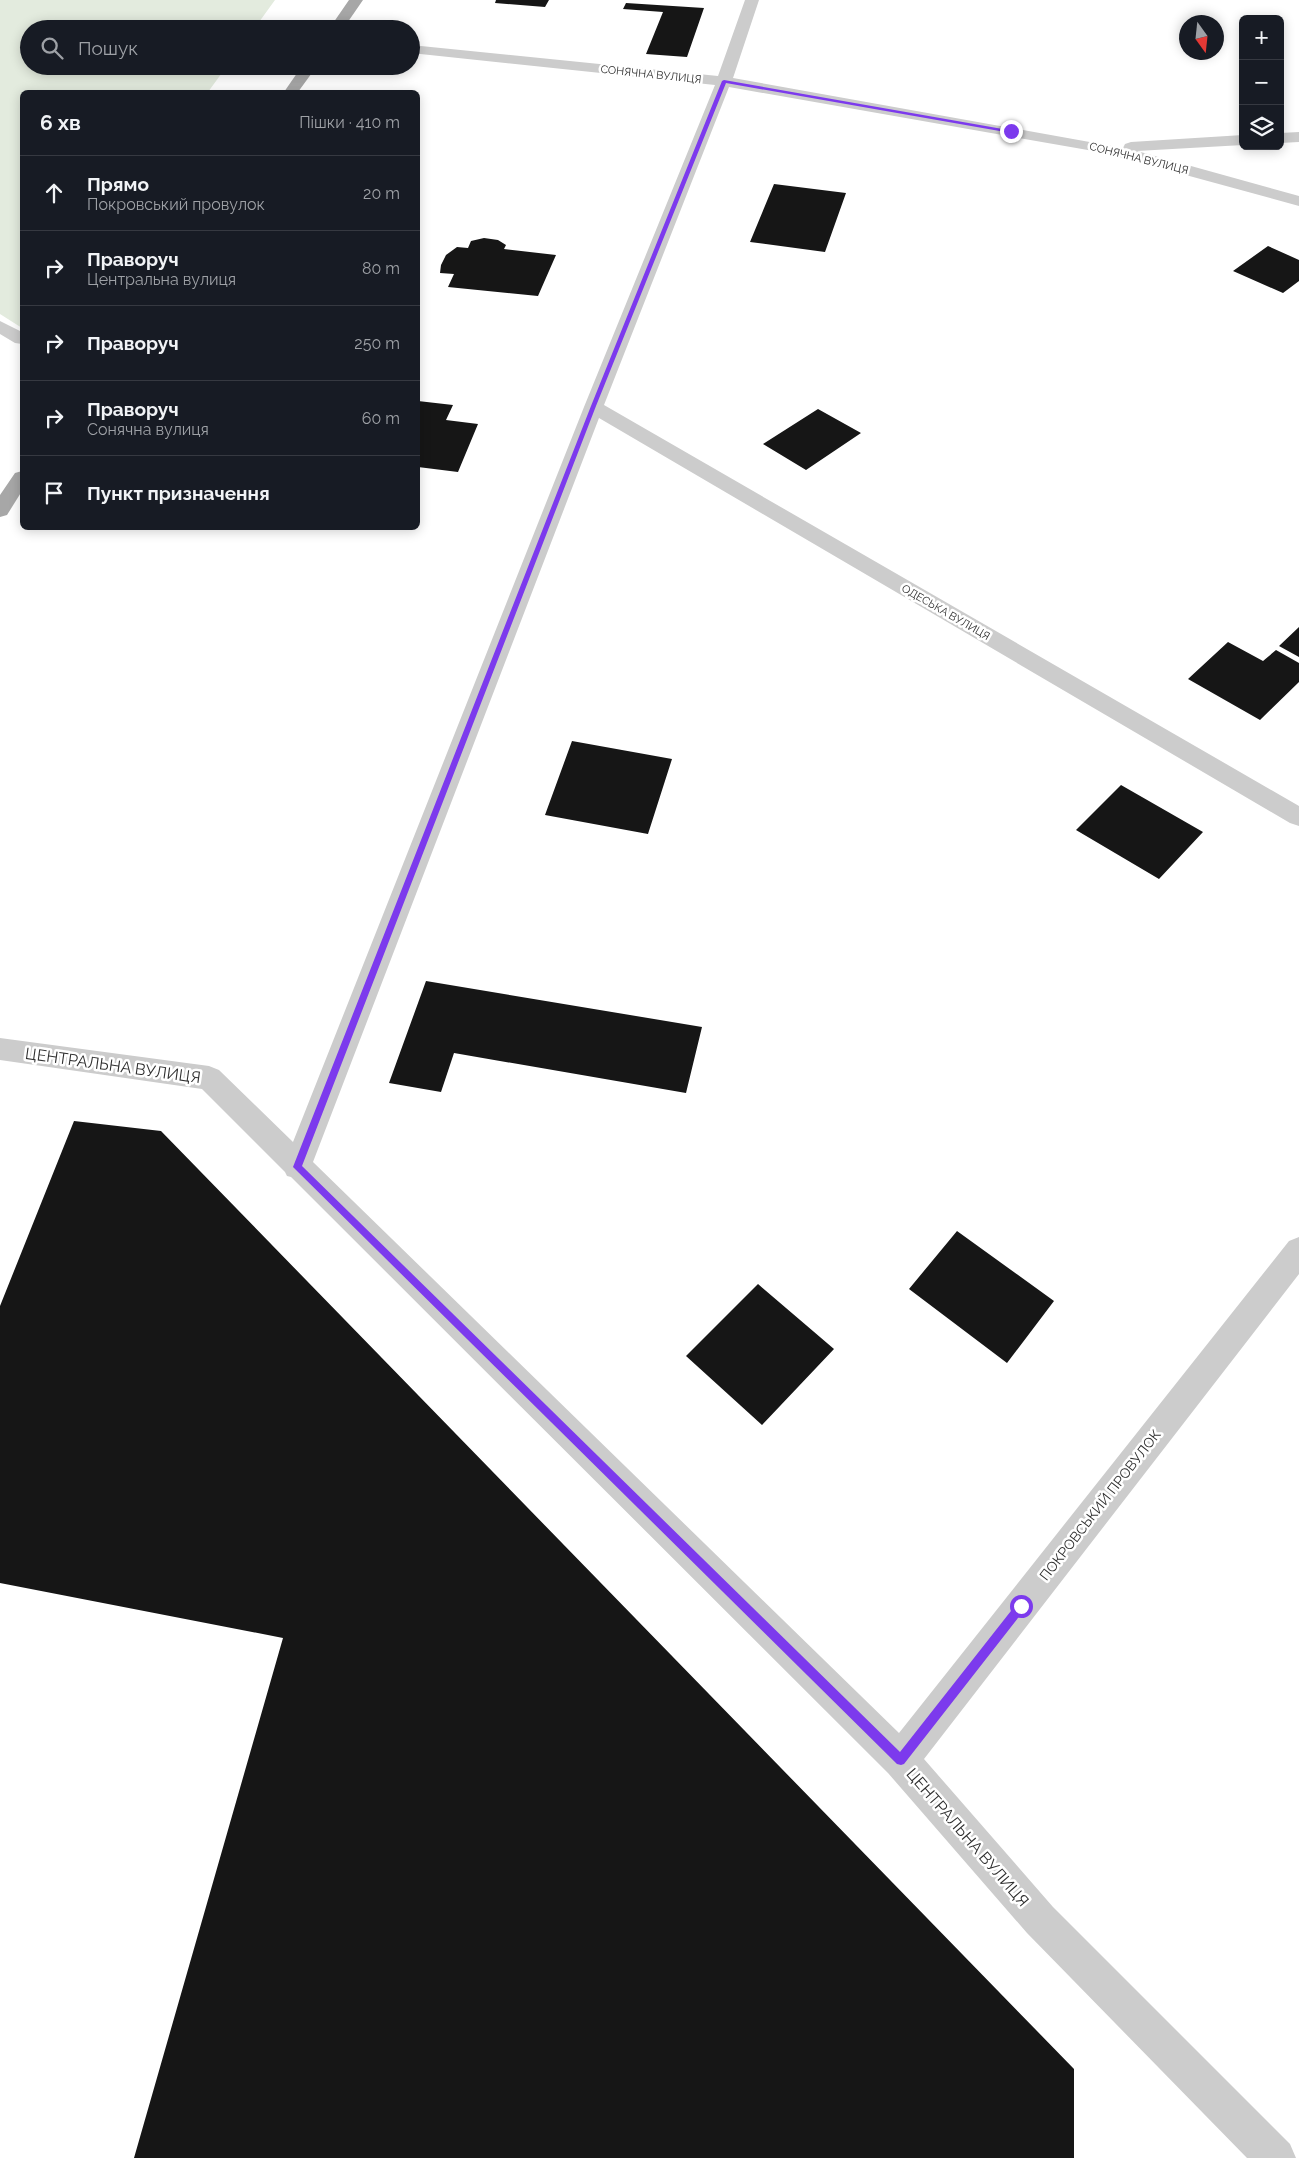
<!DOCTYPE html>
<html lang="uk">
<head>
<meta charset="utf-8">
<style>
	body { margin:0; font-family:Raleway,sans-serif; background:#242831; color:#f1f3f6 }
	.controls { position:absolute; right:15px; top:15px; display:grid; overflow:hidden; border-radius:8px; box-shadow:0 2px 12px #0003 }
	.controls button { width:45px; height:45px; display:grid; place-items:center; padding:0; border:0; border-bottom:1px solid #363941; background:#171b24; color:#f1f3f6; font:25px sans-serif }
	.compass { position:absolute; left:1179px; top:15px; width:45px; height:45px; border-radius:50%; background:#171b24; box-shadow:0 2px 12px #0003; rotate:165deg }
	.stop { position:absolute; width:15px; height:15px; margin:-11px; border:4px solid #7c3aed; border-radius:50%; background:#fff }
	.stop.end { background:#7c3aed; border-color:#fff; box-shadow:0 1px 5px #0008 }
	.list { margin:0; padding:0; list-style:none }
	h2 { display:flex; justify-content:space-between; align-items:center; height:65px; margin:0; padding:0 20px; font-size:21px }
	h2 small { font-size:16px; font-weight:400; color:#9ea1a6 }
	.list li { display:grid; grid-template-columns:32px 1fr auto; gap:15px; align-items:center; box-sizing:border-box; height:75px; padding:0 20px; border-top:1px solid #363941 }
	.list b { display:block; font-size:19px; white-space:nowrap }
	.list p { margin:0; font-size:16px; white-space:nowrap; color:#9ea1a6 }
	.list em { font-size:16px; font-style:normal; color:#9ea1a6 }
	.icon { flex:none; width:28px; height:28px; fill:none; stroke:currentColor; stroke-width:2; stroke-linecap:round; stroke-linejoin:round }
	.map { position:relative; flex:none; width:1299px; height:2158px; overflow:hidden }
	.search { position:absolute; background:#171b24; box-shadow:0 2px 12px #0003; left:20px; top:20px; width:400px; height:55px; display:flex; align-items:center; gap:12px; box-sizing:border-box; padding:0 18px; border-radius:28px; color:#9ea1a6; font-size:19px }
	.panel { position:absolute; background:#171b24; box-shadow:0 2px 12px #0003; left:20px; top:90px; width:400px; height:440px; border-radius:8px }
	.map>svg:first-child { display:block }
	.green { fill:#e3ebde }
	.building { fill:#161616 }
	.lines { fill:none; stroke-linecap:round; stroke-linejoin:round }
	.minor { fill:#ccc; fill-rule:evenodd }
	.major { fill:#a7a7a7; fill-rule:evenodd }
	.route { fill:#7c3aed }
	.labels { text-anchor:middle; stroke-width:5; stroke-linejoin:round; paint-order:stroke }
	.far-street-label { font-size:11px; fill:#2f2f2f; stroke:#fff }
	.street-label { font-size:14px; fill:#2f2f2f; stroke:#fff }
	.near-street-label { font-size:16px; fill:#2f2f2f; stroke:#fff }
</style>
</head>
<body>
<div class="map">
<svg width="1299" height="2158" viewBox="0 0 1299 2158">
	<rect width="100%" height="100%" fill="#fff"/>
	<path class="green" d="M0 0H275L254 29H29V66H227L208 92H22V328L0 314Z"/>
	<path class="building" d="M496 0H549L545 7 495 3Z
		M626 3 704 8 687 57 646 54 663 12 623 9Z
		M774 184 846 193 825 252 750 242Z
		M484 238 498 240 506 245 504 249 556 255 538 296 448 287 454 274 440 273 441 265 446 255 457 247 468 248 471 241Z
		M1268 246 1299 260V281L1283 293 1233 271Z
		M418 401 453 405 446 420 478 424 458 472 418 467Z
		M818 409 861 433 806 470 763 444Z
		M1299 627V657L1279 646Z
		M1228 642 1263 661 1276 650 1299 663V682L1260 720 1188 679Z
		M572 741 672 759 648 834 545 815Z
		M1121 785 1203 832 1159 879 1076 830Z
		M426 981 702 1027 686 1093 454 1053 441 1092 389 1083Z
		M74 1121 161 1131 1074 2069V2158H134L283 1638 0 1583V1306Z
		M957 1231 1054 1301 1007 1363 909 1289Z
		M758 1284 834 1349 762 1425 686 1356Z"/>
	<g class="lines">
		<path class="minor" d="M745 0H759L733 78 1123 148 1125 144 1131 142 1243 135V145L1137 151 1299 196V206L1105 153 729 87 604 405 1299 806V826L1290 823 599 418 313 1162 899 1733 1289 1241 1299 1237V1274L924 1759 1053 1907 1290 2144 1296 2158H1247L1027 1933 888 1773 291 1177 287 1176 285 1172 202 1089 0 1060V1038L209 1066 219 1070 293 1142 584 407 715 85 411 53V45L718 76Z
			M1299 132V142L1280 143V133Z
			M0 321 22 332V344L15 343 0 334Z"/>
		<path class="major" d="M349 0H363L343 29H329Z
			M302 66H317L298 92H284Z
			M22 471V491L7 515 0 517V495L15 473Z"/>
	</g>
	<path class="route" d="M724 80 1014 131 1011 133 726 83 596 406 302 1166 900 1752 1018 1602H1025V1609L904 1764 901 1765 897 1764 293 1167 591 406 722 81Z"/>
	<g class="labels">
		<g class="far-street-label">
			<text transform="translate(651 74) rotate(6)" y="4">СОНЯЧНА ВУЛИЦЯ</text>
			<text transform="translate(1139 158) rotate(14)" y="4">СОНЯЧНА ВУЛИЦЯ</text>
			<text transform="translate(946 612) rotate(30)" y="4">ОДЕСЬКА ВУЛИЦЯ</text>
		</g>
		<g class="street-label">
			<text transform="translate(1100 1505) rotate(-52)" y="5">ПОКРОВСЬКИЙ ПРОВУЛОК</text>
		</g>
		<g class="near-street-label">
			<text transform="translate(113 1065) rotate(8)" y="6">ЦЕНТРАЛЬНА ВУЛИЦЯ</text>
			<text transform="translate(968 1837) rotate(49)" y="6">ЦЕНТРАЛЬНА ВУЛИЦЯ</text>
		</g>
	</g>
</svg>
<div class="controls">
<button>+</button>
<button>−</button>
<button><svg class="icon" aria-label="layers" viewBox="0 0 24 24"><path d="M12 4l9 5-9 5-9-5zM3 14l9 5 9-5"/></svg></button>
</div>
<svg class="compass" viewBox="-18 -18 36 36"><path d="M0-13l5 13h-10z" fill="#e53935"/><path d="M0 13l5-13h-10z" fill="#9ea1a6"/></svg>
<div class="stop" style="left:1021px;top:1606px"></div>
<div class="stop end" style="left:1011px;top:131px"></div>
<div class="search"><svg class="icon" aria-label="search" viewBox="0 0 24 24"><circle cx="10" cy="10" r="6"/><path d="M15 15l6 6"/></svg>Пошук</div>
<section class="panel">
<h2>6 хв<small>Пішки · 410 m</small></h2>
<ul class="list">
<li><svg class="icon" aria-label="ahead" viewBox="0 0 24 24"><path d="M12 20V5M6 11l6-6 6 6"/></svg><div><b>Прямо</b><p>Покровський провулок</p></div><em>20 m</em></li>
<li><svg class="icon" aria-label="right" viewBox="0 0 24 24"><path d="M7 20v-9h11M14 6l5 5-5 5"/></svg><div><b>Праворуч</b><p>Центральна вулиця</p></div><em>80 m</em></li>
<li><svg class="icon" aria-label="right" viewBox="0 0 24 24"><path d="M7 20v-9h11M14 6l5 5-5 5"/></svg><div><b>Праворуч</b></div><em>250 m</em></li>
<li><svg class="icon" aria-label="right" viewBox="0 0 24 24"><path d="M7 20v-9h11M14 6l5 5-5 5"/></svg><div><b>Праворуч</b><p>Сонячна вулиця</p></div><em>60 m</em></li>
<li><svg class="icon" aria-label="arrive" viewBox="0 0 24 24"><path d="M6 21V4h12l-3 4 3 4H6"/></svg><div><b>Пункт призначення</b></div></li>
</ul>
</section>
</div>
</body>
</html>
